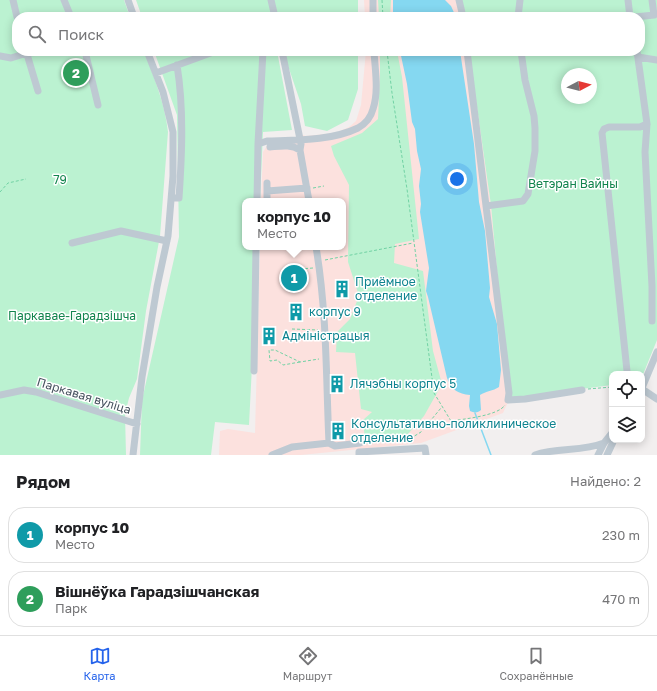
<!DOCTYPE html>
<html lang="ru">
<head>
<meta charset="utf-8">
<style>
	body { margin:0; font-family:"Golos Text",sans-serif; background:#f2f2f2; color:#202124 }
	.controls { position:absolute; right:12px; bottom:12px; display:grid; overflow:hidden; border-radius:8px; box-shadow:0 2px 10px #0003 }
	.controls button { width:36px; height:36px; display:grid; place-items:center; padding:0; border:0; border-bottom:1px solid #e0e0e0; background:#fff; color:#202124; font:20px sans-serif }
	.compass { position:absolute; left:561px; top:68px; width:36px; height:36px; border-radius:50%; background:#fff; box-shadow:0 2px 10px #0003; rotate:83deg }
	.you { position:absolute; left:457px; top:179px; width:14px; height:14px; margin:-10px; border:3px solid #fff; border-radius:50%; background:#1a73e8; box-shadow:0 0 0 6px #1a73e833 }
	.badge { display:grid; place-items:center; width:26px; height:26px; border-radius:50%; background:#2563eb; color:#fff; font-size:13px; font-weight:700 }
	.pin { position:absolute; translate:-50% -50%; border:2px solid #fff; box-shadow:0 1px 4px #0006 }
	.popup { position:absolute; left:242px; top:198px; width:104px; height:52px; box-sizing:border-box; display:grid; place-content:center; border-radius:8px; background:#fff; filter:drop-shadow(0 1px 3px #0005); font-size:13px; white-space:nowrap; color:#757577 }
	.popup b { font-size:15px; color:#202124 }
	.popup::after { content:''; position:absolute; left:50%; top:100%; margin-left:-8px; border:8px solid transparent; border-top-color:#fff }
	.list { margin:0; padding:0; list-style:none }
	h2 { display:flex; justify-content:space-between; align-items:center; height:52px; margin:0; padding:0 16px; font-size:17px }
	h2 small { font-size:13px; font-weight:400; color:#757577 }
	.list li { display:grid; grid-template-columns:26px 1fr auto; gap:12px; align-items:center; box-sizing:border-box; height:56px; margin:0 8px 8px; padding:0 8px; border:1px solid #e0e0e0; border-radius:16px }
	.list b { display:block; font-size:15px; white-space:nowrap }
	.list p { margin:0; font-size:13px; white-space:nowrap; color:#757577 }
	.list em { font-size:13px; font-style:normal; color:#757577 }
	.icon { flex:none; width:22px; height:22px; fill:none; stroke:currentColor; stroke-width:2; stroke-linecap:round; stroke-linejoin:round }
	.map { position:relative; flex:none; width:657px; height:455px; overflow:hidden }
	.search { position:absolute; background:#fff; box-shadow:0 2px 10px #0003; left:12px; right:12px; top:12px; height:44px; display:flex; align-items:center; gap:10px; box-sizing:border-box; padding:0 14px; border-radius:16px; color:#757577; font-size:15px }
	.sheet { height:180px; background:#fff }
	nav { display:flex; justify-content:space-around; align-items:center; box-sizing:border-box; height:56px; border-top:1px solid #e0e0e0; background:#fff; font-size:11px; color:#757577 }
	nav a { display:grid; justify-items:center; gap:2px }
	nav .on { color:#2563eb }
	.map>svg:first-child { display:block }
	.medical { fill:#fce1de }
	.green { fill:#bbf2d1; fill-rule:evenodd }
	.water { fill:#85d8f1 }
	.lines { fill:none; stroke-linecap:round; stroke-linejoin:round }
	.stream { stroke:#85d8f1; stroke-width:1.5 }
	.path { stroke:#71d2a4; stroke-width:1; stroke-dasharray:3 2; stroke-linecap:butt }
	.minor { stroke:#bec9d2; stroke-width:7 }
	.labels { text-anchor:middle; stroke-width:3; stroke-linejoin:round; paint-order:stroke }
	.park-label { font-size:12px; fill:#11844d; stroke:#fff }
	.culture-label { font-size:12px; fill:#0d838f; stroke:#fff; text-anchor:start }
	.street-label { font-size:12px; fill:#46525e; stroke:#fff }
</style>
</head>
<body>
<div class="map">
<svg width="657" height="455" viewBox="0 0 657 455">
	<rect width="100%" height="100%" fill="#f2efef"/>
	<path class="medical" d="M364 0H459L464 17H365Z
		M366 51H469L491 205 509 400 503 413 421 443 301 455H219L220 431 228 429 255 433 260 247H343V201H261L263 152 268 144 294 141 298 134 306 136 336 133 349 127 356 121 361 105Z"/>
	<path class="green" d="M0 0H124L130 17H17V51H144C154 77 165 104 168 132L160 236 146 311 137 379 129 398 125 414 126 455H0Z
		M136 0H358V17H142Z
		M378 0H391L390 17H379Z
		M459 0H657V340L642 377V374H612V385L512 398 501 313 491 205 469 51H640V17H464ZM567 74H591V98H567Z
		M154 51H277L292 130 263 132 260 201H245V247H258L249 425 215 422 211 455H140L142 400 179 237 177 115Z
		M283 51H358V89L348 120 327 131 305 126 301 104Z
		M380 51H397L402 77 419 239 395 244 394 263 423 271 433 351 442 384 424 416 407 435 365 440 363 420 372 412 361 409 355 353 336 352 337 332 350 319 359 296 348 262 349 185 334 156 331 146 362 133 378 119 380 73Z"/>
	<path class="water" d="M393 0H445L451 6 456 17H393Z
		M400 51H460L474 144 479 202 485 231 490 288 489 297 497 324 501 370 499 387C493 391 486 391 480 395L481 410C478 413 474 413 470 411L469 406 470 395C458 394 452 390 447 378L428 297 426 291 429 268 420 212 421 204 419 186 421 169 417 151 415 129 412 122 407 84Z"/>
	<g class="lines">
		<path class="stream" d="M475 413 491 455"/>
		<path class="path" d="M382 0 383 17
			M387 51 392 93 407 189 434 393 451 421C463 419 498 416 505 405
			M313 188 324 186
			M0 192 8 183 26 179
			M325 260 413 243
			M300 269 313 268
			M292 329 318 330
			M300 362 283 365 277 360 270 361 269 350H275L300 362 319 359
			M588 389 612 387
			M366 443 408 440 421 432 441 408"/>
		<path class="minor" d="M13 0 17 17
			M64 0 71 17
			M128 0 134 17
			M271 0 275 17
			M373 0V17
			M459 0 463 17
			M628 0 630 17
			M518 17 520 0
			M635 17 654 15 652 0
			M26 51 38 91
			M85 51 98 105
			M282 51 301 144 300 150 309 201
			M467 51 509 393 508 400 525 399 582 390
			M637 51 647 124 645 152 652 286V321
			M0 56 11 58 27 53 59 51
			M638 57 657 60
			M156 73 216 51
			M258 144 263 51
			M270 147C281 146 291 144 300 150
			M267 183V199
			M267 191 307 188
			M172 198H179C182 153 184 109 177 65
			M257 201 258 144 267 141C296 140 331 141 358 128 365 124 371 117 373 109 379 91 375 70 374 51
			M486 206 523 201 528 194 535 151V128L534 116 525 80 521 51
			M72 243 121 231 167 241
			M254 371 256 247
			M627 371 602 133 604 129 609 127H640L647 124
			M642 388 657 352
			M642 389 657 399
			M0 395 24 390 36 392 137 424
			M329 443 335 446 360 443
			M133 455 142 377 157 287 168 236 173 176V132L163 92 147 51
			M272 455 292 447 329 443C326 378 327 312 316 247
			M359 455V452L425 448 426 455
			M535 455C557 447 582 452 604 443
			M598 455 604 443 612 433
			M607 455 614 440"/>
	</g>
	<defs>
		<g id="building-bare" transform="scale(1.38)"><path d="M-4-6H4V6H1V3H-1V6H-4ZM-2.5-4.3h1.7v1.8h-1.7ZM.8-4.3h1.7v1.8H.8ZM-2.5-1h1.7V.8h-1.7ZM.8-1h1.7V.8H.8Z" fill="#0f9aa8" stroke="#fff" stroke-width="2.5" paint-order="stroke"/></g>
	</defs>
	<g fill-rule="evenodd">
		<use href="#building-bare" x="342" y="289"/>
		<use href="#building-bare" x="296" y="312"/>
		<use href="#building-bare" x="269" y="336"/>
		<use href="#building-bare" x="337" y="384"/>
		<use href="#building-bare" x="338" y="431"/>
	</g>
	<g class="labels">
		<g class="park-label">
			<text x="60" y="184">79</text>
			<text x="573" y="188">Ветэран Вайны</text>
			<text x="72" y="320">Паркавае-Гарадзішча</text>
		</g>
		<g class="culture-label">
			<text x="355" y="286">Приёмное<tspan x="355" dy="14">отделение</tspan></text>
			<text x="309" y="316">корпус 9</text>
			<text x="282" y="340">Адміністрацыя</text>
			<text x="350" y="388">Лячэбны корпус 5</text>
			<text x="351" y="428">Консультативно-поликлиническое<tspan x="351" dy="14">отделение</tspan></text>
		</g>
		<g class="street-label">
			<text transform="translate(84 396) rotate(17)" y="4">Паркавая вуліца</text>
		</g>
	</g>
</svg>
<div class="controls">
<button><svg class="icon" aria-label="locate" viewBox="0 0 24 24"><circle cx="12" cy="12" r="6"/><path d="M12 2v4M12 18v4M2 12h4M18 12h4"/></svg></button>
<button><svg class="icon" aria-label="layers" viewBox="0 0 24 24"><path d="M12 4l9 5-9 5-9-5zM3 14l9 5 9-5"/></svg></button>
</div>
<svg class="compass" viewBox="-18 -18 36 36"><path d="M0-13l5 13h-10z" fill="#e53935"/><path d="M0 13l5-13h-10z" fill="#757577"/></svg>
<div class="you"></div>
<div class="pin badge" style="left:294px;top:278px;background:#0f9aa8">1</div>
<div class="popup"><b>корпус 10</b>Место</div>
<div class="pin badge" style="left:76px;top:73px;background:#2e9e5b">2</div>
<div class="search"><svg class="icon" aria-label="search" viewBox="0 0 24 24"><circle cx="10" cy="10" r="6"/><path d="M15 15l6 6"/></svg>Поиск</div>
</div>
<section class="sheet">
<h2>Рядом<small>Найдено: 2</small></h2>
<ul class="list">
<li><span class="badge" style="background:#0f9aa8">1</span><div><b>корпус 10</b><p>Место</p></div><em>230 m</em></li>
<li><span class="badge" style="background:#2e9e5b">2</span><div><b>Вішнёўка Гарадзішчанская</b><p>Парк</p></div><em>470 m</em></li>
</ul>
</section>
<nav>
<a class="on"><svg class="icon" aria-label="map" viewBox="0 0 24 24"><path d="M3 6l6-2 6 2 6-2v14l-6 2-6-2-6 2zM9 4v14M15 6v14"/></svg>Карта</a>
<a><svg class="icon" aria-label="directions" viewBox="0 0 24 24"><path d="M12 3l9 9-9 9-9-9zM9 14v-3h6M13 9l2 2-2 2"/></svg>Маршрут</a>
<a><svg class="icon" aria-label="saved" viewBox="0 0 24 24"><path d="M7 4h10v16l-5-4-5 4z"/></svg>Сохранённые</a>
</nav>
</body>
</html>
